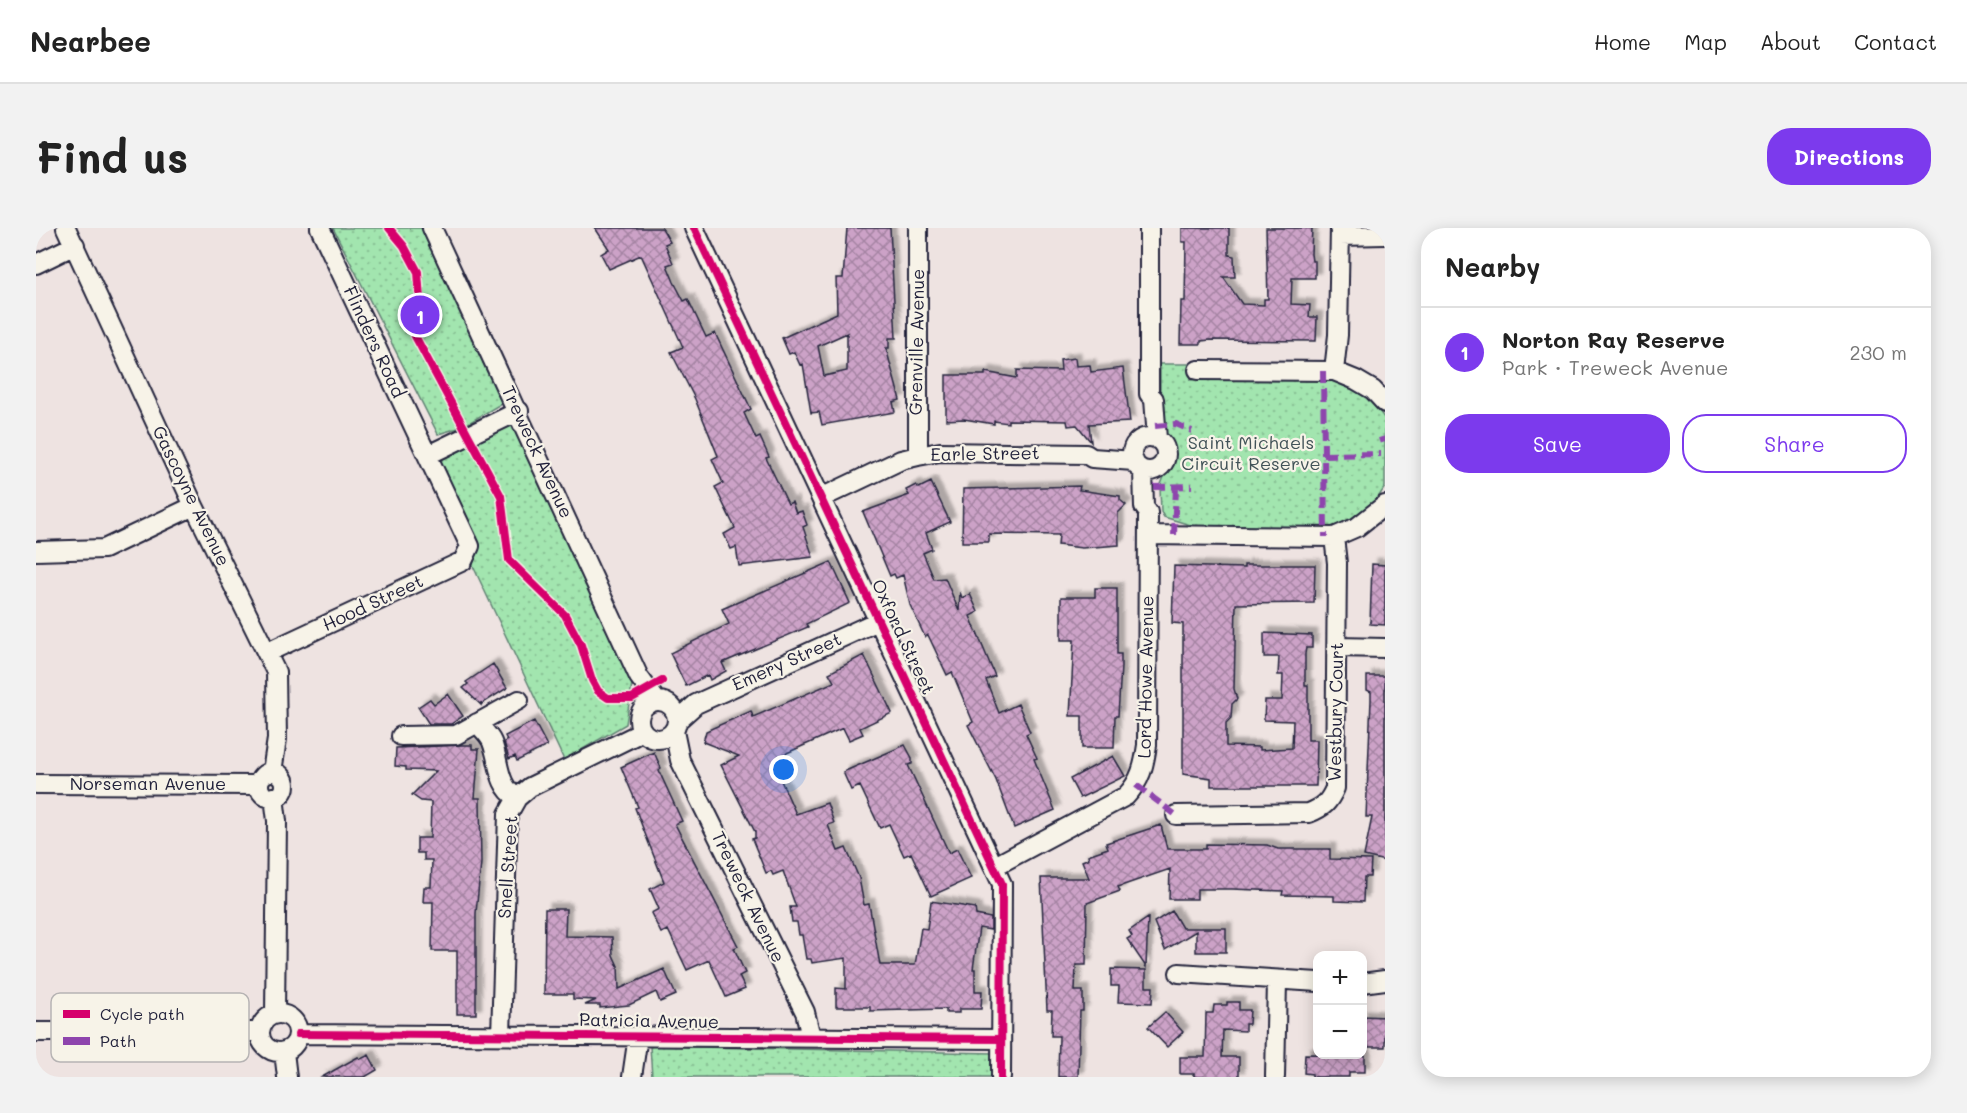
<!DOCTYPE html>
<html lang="en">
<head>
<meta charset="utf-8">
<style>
	body { margin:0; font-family:Mali,sans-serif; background:#f2f2f2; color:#222 }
	.controls { position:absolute; right:18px; bottom:18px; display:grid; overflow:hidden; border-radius:12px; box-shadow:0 3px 15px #0003 }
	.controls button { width:54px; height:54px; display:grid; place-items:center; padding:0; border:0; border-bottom:2px solid #e0e0e0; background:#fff; color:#222; font:30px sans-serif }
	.you { position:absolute; left:748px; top:542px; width:21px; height:21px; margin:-15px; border:4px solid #fff; border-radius:50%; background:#1a73e8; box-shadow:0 0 0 9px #1a73e833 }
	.badge { display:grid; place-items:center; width:39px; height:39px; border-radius:50%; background:#7c3aed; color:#fff; font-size:20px; font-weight:700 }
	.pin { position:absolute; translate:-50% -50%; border:3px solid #fff; box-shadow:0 2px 6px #0006 }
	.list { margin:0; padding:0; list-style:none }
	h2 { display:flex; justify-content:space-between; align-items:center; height:78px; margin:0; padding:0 24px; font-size:26px }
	h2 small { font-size:20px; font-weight:400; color:#767676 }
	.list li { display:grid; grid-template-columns:39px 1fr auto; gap:18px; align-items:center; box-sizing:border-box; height:90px; padding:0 24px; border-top:2px solid #e0e0e0 }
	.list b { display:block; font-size:22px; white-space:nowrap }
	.list p { margin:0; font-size:20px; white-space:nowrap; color:#767676 }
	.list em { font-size:20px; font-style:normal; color:#767676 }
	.actions { display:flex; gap:12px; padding:18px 24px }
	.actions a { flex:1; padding:14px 0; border:2px solid #7c3aed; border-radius:24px; text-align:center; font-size:21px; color:#7c3aed }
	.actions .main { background:#7c3aed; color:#fff }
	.map { position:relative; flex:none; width:1349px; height:849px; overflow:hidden; border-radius:24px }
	header { display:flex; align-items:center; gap:36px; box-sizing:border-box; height:84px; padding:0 30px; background:#fff; border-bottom:2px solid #e0e0e0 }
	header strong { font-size:28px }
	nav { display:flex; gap:33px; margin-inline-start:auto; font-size:21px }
	.intro { display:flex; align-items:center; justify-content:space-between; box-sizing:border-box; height:144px; padding:0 36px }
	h1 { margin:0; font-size:42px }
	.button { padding:15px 27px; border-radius:24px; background:#7c3aed; color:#fff; font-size:21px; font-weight:700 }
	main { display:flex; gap:36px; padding:0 36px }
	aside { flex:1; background:#fff; border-radius:24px; box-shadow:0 3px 15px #0003 }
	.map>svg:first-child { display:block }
	.grass { fill:url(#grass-dots); stroke:#628475; stroke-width:1.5 }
	.building { fill:url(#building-cross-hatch); stroke:#22223b; stroke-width:1.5; fill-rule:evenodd; filter:url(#shadow) }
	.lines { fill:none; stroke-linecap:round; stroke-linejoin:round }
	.minor-casing { stroke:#22223b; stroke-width:22 }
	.minor { stroke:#f7f3e8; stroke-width:18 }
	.quiet { stroke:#8e44ad; stroke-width:6; stroke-dasharray:12 6; stroke-linecap:butt }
	.cycleway-casing { stroke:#f7f3e8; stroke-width:11 }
	.cycleway { stroke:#d6006c; stroke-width:8 }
	.labels { text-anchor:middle; stroke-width:4.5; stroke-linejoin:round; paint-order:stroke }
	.street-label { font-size:18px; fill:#22223b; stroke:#f7f3e8 }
	.park-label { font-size:18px; fill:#425358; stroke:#f7f3e8 }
	.key { fill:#f7f3e8; stroke:#b7b4b4; stroke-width:1.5 }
	.key-label { font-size:16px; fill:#22223b }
</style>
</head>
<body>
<header>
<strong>Nearbee</strong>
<nav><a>Home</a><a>Map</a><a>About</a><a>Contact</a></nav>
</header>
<div class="intro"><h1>Find us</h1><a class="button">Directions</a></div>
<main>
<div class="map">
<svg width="1349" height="849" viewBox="0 0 1349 849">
	<defs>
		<pattern id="grass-dots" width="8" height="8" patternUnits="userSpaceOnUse" patternTransform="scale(1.5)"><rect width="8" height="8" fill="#a2e5af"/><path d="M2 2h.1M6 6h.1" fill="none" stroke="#8bc497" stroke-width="1.8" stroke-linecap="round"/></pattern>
		<pattern id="building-cross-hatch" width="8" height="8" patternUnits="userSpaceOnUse" patternTransform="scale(1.5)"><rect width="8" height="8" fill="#cca2c7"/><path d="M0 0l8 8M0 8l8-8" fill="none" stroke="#a584a3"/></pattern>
		<filter id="shadow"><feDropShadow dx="5.5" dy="-5.5" stdDeviation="1.5" flood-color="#0004"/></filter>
	</defs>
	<rect width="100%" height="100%" fill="#eee3e1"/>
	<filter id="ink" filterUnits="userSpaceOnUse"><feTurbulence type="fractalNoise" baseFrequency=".0167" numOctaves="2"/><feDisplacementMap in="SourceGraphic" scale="12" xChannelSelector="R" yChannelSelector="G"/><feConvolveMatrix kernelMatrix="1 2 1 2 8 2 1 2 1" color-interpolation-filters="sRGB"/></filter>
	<g filter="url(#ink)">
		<path class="grass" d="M297 0H385L468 174 426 199 402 206Z
			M1124 136H1154L1155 152H1295L1325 164 1337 175 1349 191V259L1337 277 1313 295 1296 299 1264 301 1161 299 1128 289 1125 284 1124 259 1137 226 1124 192Z
			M480 193 596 455 590 496 528 532 437 338 440 316 404 232Z
			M614 818 958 825V849H616Z"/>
		<path class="building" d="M559 0H626L634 14 629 16 637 35 631 37 638 54 648 73 652 71 670 109 679 105 715 181 708 185 720 211 724 209 733 229 730 230 752 276 756 274 760 285 766 283 771 297 767 299 777 329 703 338 700 319 695 321 688 306 699 300 679 259 687 255 676 231 682 228 659 171 635 124 647 119 605 27 573 41 565 26 573 21Z
			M811 0H854L860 110H853V120H850L864 172 857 174 859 184 786 197 783 184 775 185 767 136 764 137 758 124 753 126 746 110 801 85 800 50H807ZM811 105V143L788 148 782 118Z
			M1146 0H1193V27L1198 28 1199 49H1187L1206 76 1228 77V71H1232L1230 0H1276L1275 26 1276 33H1279V50H1256L1255 76 1274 77 1273 89H1281L1280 113 1174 112 1165 113V116H1144L1145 73H1149L1150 14H1146Z
			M1039 130 1040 138 1054 137 1055 144 1087 140 1094 194 1053 196 1055 214 1041 197 1032 198 1031 193 972 192V195L958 193V196L928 191 910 192V147H949V144L981 150V142L1025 143 1024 132Z
			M895 254 914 294 890 305 896 321 887 325 898 351 909 350 923 383 924 364 926 370 934 366 942 384 934 388 959 448 950 452 963 485 982 476 994 504 990 506 1001 530 998 531 1019 582 978 600 960 552 932 497 937 494 916 444 911 447 892 407 889 409 874 377 867 347 860 350 858 346 854 348 827 284 873 267 870 262 880 257 883 260Z
			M1044 258 1043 262 1084 268V272L1090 277 1082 285 1083 317 1046 320 1022 317 1023 307 953 306V314H926L927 261Z
			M795 334 814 375 770 396 772 399 686 435 690 443 674 452 672 447 650 458 634 425 693 396 686 381Z
			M1336 336 1349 337V397L1334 396Z
			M1208 337H1279L1278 375 1200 376 1198 461 1201 471 1196 476 1195 490 1190 495V518L1224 519V522L1256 520 1257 493 1228 492 1229 472H1246L1247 447H1242L1243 429H1228V405L1276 407V420H1270L1269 426V457H1272V512H1281L1280 558H1175V550L1147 546V396L1136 395 1138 338 1208 340Z
			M1059 360H1081V426H1085V439L1082 488H1079L1078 520H1046V488H1034L1038 412H1025V369H1059Z
			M828 427 856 485 824 500 827 506 813 512 807 500 742 529 744 534 738 537 760 586 791 575 798 595 792 597 802 623 810 620 823 650 828 677 833 676 844 737H879L885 700 891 701 895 673 939 680 940 687 955 690V702L943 700 937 741H939V763H946L945 781H923V785H910V781L834 783V779H800V760L810 761V730L776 735 775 731H770L766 707H763L761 694H756L754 679H760L747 643 737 647 735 643 730 645 716 611 719 610V604L685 537 703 528 667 514 670 503 715 483 717 489 798 454 793 445Z
			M457 436 471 460 446 476 445 474V477L427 460 432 456 430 454Z
			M1331 448H1349V633L1328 628 1336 589H1330L1335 472V464L1331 462Z
			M412 466 427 488 415 496H393L382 479 394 471 398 476Z
			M498 493 511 518 481 533 479 528 473 531 468 514 471 512 469 508Z
			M426 517H436V521H443L439 570H444L445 635 440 685V786H421V723H396L397 674H387L388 659H395L396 632H388V625H381V610H394L395 574 385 573 376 567 400 543 370 542V539L359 538 360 520Z
			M869 517 876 530V536L872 537 913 625 921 621 935 650 895 668 875 625 868 628 853 596 844 600 824 558 815 562 807 544Z
			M618 524 625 540 623 543 646 593 639 596 702 718 698 720 709 745 703 748 709 761 690 769 673 732 651 742 632 702 625 705 615 685 623 681 614 661 628 654 599 580 602 579 585 539Z
			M1077 528 1089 548 1044 570 1034 551Z
			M1125 597 1131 621H1170V616L1231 617 1242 621H1294V631L1335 632 1334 649H1328L1327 674 1298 673V668L1246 667 1247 663 1196 661H1161V671H1133L1134 641 1082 659 1084 663 1051 675 1050 737H1040L1039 763H1047V783H1044L1042 849H1022L1023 808H1015L1016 782H1011L1005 650H1053L1046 633 1053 630 1052 627 1072 620 1070 615Z
			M509 681H530L529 708 576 709 577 727 582 738 583 761 628 741 640 767 624 774 620 764 593 777 564 780V777H549L560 772 537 771V766H508Z
			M1136 683 1146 700H1190V724H1160V703L1129 722 1118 694Z
			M1112 690 1110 739 1091 711 1096 708 1093 703Z
			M1075 741 1110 742V759H1117L1116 775 1082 774 1083 758H1075Z
			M1191 774H1203V782H1214L1213 796H1209V803L1187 802 1186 829H1203V849H1158V846H1144V829H1169L1170 785H1177L1178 777H1191Z
			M1129 784 1147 804 1131 819 1112 799Z
			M1326 788 1349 789V819H1326Z
			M1269 826 1329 827V844H1313V849H1276V846L1268 845Z
			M333 827 341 842 329 849H286L322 829 325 831Z"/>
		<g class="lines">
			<g class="minor-casing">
				<path id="minor" d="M30 0 158 278 240 444 241 511 236 544
					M396 0 603 449 620 472
					M658 0 966 656 965 849
					M1113 0V166L1118 171 1121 211
					M1304 8 1349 7
					M0 36 39 17
					M1162 142 1298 143 1320 152 1337 162 1349 175
					M1298 143 1302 107 1304 0
					M1096 226a17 17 0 1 1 34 0a17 17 0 1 1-34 0Z
					M392 227 483 183
					M882 228V0
					M785 270 865 232 882 228 904 224 1050 226 1056 230 1098 233
					M1112 307 1298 309 1321 299 1349 277
					M0 323 68 321 158 278
					M1301 419 1349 420
					M232 424 427 333 434 318 284 0
					M603 492a19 19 0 1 1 38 0a19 19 0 1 1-38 0Z
					M641 493 660 476 842 393
					M441 495C446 501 453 507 456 514 464 535 461 557 481 570
					M638 503 644 532 769 784 775 809
					M365 508 420 507 483 472
					M223 557a13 13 0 1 1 26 0a13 13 0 1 1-26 0Z
					M0 556 223 557
					M238 569 241 593 239 786
					M1140 587 1273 585C1288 579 1293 574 1299 560L1301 335 1298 309
					M959 638 1090 568C1105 552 1108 538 1111 517L1112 284 1108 279 1107 242
					M1143 745 1282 754
					M1326 755 1349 752
					M224 805a19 19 0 1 1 38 0a19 19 0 1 1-38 0Z
					M0 804H223
					M262 806 965 811
					M465 807 472 586 481 570 494 559 598 508
					M248 824 251 849
					M596 849 602 808
					M1239 849 1241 753"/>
			</g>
			<use href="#minor" class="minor"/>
			<path class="quiet" d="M1287 143 1289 309
				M1119 198 1140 196 1156 203
				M1343 213 1349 211
				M1288 227 1345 226
				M1118 259 1156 258
				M1138 307 1140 259
				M1100 557 1140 587"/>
			<g class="cycleway-casing">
				<path id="cycleway" d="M353 0 368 18 382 44 384 71 379 108 465 268 473 332 529 387 545 417 556 452 562 463 572 470H596L626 453
					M658 0 966 656 965 849
					M262 806 965 811"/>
			</g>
			<use href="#cycleway" class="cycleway"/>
		</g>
	</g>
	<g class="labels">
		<g class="street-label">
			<text transform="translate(338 114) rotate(65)" y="6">Flinders Road</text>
			<text transform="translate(881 114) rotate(-89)" y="6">Grenville Avenue</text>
			<text transform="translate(501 224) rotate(65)" y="6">Treweck Avenue</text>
			<text transform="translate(949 226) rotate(-1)" y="6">Earle Street</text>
			<text transform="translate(155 268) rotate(64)" y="6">Gascoyne Avenue</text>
			<text transform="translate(337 375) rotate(-25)" y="6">Hood Street</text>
			<text transform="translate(867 409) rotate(65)" y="6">Oxford Street</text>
			<text transform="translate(751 434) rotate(-24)" y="6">Emery Street</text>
			<text transform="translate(1110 449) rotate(-89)" y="6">Lord Howe Avenue</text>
			<text transform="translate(1300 484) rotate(-89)" y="6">Westbury Court</text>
			<text x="112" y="562">Norseman Avenue</text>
			<text transform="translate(472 639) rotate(-86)" y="6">Snell Street</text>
			<text transform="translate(712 669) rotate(64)" y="6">Treweck Avenue</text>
			<text transform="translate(613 793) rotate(1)" y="6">Patricia Avenue</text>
		</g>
		<g class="park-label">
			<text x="1215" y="221">Saint Michaels<tspan x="1215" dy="21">Circuit Reserve</tspan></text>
		</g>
	</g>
	<rect x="15" y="765" width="198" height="69" rx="9" class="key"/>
	<rect x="27" y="782" width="27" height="8" fill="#d6006c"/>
	<rect x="27" y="809" width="27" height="8" fill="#8e44ad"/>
	<g class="key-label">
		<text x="64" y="792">Cycle path</text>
		<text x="64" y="819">Path</text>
	</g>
</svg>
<div class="controls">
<button>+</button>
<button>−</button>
</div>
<div class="you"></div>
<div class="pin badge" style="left:384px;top:87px">1</div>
</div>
<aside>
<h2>Nearby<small></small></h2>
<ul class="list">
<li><span class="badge">1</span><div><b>Norton Ray Reserve</b><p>Park · Treweck Avenue</p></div><em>230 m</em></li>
</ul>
<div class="actions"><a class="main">Save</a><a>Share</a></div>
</aside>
</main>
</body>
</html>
